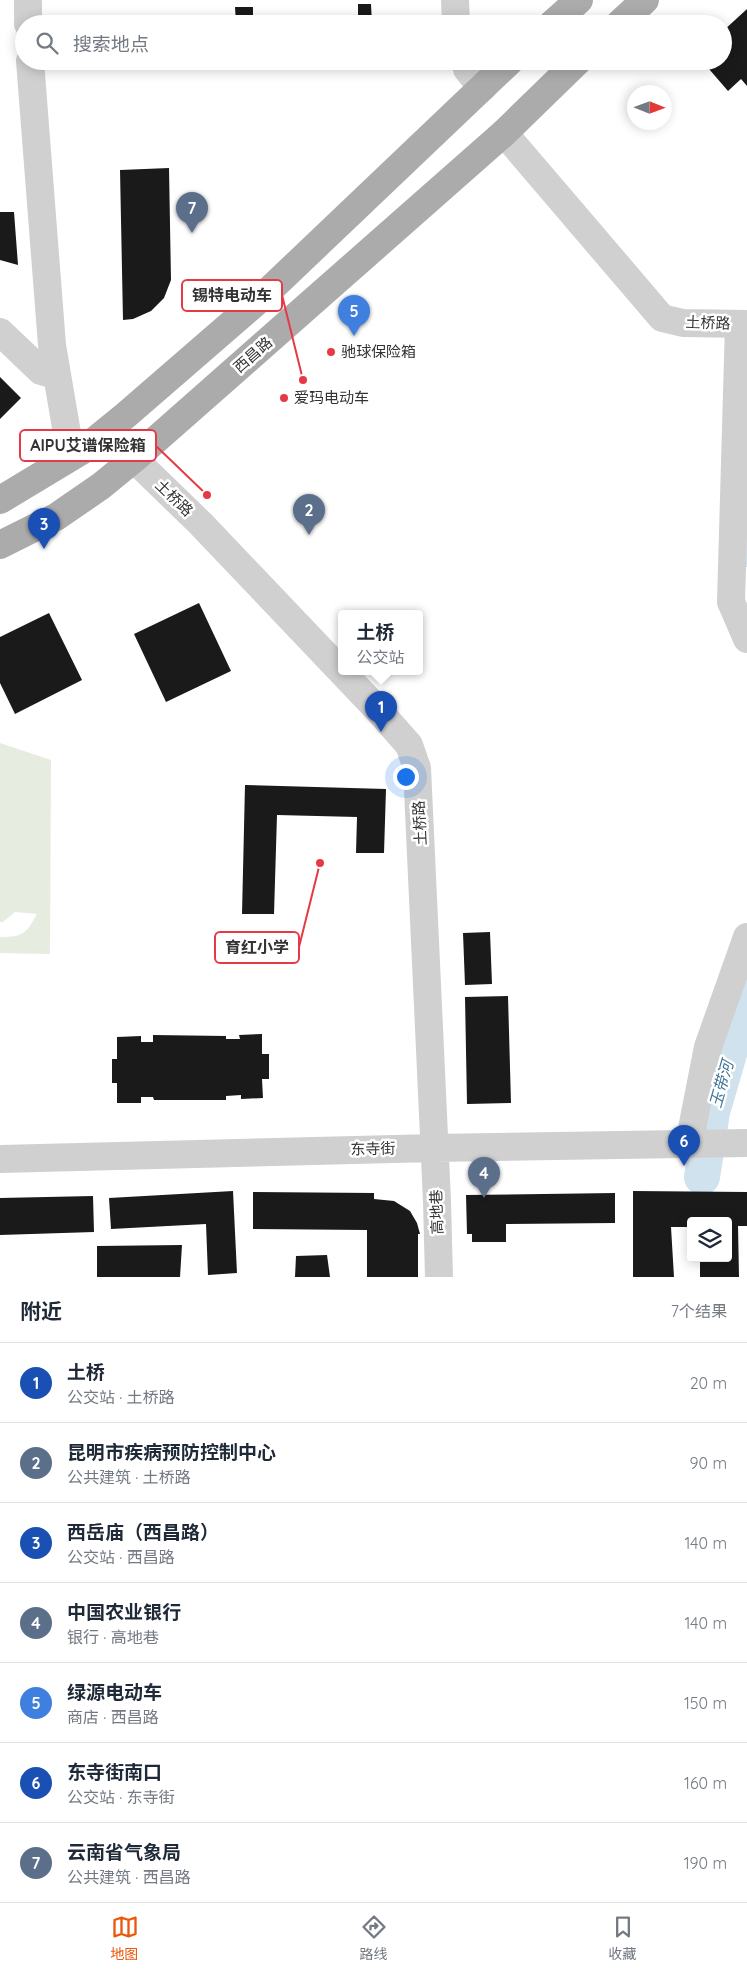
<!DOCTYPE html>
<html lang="zh">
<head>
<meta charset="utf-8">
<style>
	body { margin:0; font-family:Quicksand,"Noto Sans SC",sans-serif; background:#f6f6f7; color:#1f2937 }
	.controls { position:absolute; right:15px; bottom:15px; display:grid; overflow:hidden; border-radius:5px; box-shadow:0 2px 12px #0003 }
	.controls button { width:45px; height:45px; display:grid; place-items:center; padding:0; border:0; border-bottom:1px solid #e0e1e3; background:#fff; color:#1f2937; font:25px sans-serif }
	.compass { position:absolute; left:627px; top:85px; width:45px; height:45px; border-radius:50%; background:#fff; box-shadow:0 2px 12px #0003; rotate:91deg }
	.you { position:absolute; left:405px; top:776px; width:18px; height:18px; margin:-12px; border:4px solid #fff; border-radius:50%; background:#1a73e8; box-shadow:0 0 0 8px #1a73e833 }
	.badge { display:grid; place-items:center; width:32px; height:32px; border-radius:50%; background:#ea580c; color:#fff; font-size:16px; font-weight:700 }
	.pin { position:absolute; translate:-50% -41px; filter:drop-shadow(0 1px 2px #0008) }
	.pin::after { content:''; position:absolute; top:26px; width:18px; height:15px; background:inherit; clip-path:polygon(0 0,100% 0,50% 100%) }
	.popup { position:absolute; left:338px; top:610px; width:85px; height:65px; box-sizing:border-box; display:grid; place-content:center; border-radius:5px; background:#fff; filter:drop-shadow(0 1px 4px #0005); font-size:16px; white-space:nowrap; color:#747a83 }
	.popup b { font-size:19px; color:#1f2937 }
	.popup::after { content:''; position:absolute; left:50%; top:100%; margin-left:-10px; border:10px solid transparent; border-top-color:#fff }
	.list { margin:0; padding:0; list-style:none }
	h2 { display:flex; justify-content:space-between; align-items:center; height:65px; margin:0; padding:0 20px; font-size:21px }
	h2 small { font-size:16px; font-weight:400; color:#747a83 }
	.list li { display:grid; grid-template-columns:32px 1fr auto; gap:15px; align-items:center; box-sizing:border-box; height:80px; padding:0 20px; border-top:1px solid #e0e1e3 }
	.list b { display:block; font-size:19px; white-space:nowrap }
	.list p { margin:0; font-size:16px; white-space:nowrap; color:#747a83 }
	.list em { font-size:16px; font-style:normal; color:#747a83 }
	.icon { flex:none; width:28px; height:28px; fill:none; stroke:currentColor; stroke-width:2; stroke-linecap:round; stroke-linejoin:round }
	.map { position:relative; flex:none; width:747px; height:1277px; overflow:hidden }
	.search { position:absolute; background:#fff; box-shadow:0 2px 12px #0003; left:15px; right:15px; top:15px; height:55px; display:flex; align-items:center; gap:12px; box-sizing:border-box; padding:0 18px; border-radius:28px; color:#747a83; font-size:19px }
	.sheet { height:625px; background:#fff }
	nav { display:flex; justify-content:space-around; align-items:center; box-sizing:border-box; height:70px; border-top:1px solid #e0e1e3; background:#fff; font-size:14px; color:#747a83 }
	nav a { display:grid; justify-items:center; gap:2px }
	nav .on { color:#ea580c }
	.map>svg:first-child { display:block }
	.green { fill:#e6ecdf }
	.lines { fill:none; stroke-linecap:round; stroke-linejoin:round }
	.river { stroke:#cfe2ee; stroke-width:36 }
	.building { fill:#1a1a1a }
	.minor { stroke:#d0d0d0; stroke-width:28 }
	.major { stroke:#ababab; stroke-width:28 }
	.poi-dot { fill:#e63946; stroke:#fff; stroke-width:2 }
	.labels { text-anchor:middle; stroke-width:5; stroke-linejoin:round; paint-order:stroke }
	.street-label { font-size:15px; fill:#333; stroke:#fff }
	.poi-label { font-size:15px; fill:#333; stroke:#fff; text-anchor:start }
	.water-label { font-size:16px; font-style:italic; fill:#3f7597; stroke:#fff }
	.leader { fill:none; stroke:#e63946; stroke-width:2 }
	.callout-dot { fill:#e63946; stroke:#fff; stroke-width:2 }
	.callout { fill:#fff; stroke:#e63946; stroke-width:2 }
	.callout-label { font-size:16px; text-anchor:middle; font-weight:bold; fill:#333 }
</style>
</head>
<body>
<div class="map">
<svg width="747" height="1277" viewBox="0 0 747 1277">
	<rect width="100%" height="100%" fill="#fff"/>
	<path class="green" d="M0 743 51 760 50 954 0 953V937C23 937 26 934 37 914L15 912 3 922H0Z"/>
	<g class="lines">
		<path class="river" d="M747 535V549
			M702 1177 712 1112 747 992"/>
	</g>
	<path class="building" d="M358 4H371L372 24H358Z
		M235 7H253V24H236Z
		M747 9V86L741 79 728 91 709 69 717 61H723V31Z
		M169 168 171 280 164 298 151 311 133 319 123 320 120 170Z
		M0 212H14L18 265 0 260Z
		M0 377 21 398 0 419Z
		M199 603 231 671 166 702 134 634Z
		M49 613 82 680 15 714 0 683V637Z
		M245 785 386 789 384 853H356L357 817 277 815 274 914H242Z
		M490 932 492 984 465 985 463 933Z
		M508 996 511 1103 467 1104 465 997Z
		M262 1034V1054H269V1079H262L263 1098 241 1099V1095L226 1096V1100H154L153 1097H141V1103H117V1083H112V1059H117V1037L141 1036V1042H153V1035L226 1036V1039H240L239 1035Z
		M233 1191 237 1273 208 1275 206 1224 111 1229 109 1198Z
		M633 1191 747 1192V1226H738L739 1277H700V1258H728V1221H691V1227H671L674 1277H633Z
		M253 1192 374 1193V1199L394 1201 410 1211 417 1223 420 1234H418V1277H367V1230L253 1229Z
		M615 1193V1223L506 1224V1242H472V1234H467L466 1195Z
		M93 1196 94 1232 0 1235V1198Z
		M182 1245 180 1277H97V1246Z
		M327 1255 330 1277H295L296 1256Z"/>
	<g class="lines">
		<path class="minor" d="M28 0V24
			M455 0 456 24
			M30 61 52 345 71 457
			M465 61 467 69 482 88
			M504 133 662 318 683 323 747 324
			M739 324 731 602 747 639
			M0 332 41 371 57 376
			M134 459 201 524 379 711 409 745 417 768 437 1201 439 1277
			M689 1144 708 1047 747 937
			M0 1159 434 1148 747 1143"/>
		<path class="major" d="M552 24 579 0
			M619 24 645 0
			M0 500 83 450 126 415 261 298 510 61
			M0 545 56 517 101 486 134 459 504 133 578 61"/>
	</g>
	<g class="poi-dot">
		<circle cx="331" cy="352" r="5"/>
		<circle cx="284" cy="398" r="5"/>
	</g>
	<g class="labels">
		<g class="street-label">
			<text transform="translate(708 323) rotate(2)" y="5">土桥路</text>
			<text transform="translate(253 355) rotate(-41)" y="5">西昌路</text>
			<text transform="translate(174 498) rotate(44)" y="5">土桥路</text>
			<text transform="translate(420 823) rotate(-93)" y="5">土桥路</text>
			<text transform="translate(373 1149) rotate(-1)" y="5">东寺街</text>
			<text transform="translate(437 1212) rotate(-92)" y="5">高地巷</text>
		</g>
		<g class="poi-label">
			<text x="341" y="357">驰球保险箱</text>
			<text x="294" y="403">爱玛电动车</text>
		</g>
		<g class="water-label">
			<text transform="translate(721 1084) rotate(-74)" y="6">玉带河</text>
		</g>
	</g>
	<path class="leader" d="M303 380L282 295M207 495L156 446M320 863L299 947"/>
	<g class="callout-dot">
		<circle cx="303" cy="380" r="5"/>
		<circle cx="207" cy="495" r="5"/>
		<circle cx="320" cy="863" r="5"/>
	</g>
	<g class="callout">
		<rect x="182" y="280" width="100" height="31" rx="5"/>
		<rect x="20" y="430" width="136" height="31" rx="5"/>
		<rect x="215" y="932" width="84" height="31" rx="5"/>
	</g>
	<g class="callout-label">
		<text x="232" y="301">锡特电动车</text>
		<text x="88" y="451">AIPU艾谱保险箱</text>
		<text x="257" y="953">育红小学</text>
	</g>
</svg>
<div class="controls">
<button><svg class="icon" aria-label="layers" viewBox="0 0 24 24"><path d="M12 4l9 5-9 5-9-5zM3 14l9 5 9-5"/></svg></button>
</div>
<svg class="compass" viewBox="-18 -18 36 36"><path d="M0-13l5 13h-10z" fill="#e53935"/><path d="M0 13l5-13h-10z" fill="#747a83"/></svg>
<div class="you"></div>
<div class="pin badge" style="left:381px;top:732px;background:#1a4fb4">1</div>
<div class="popup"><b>土桥</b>公交站</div>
<div class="pin badge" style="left:309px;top:535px;background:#5c6f8a">2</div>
<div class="pin badge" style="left:44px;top:549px;background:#1a4fb4">3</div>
<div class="pin badge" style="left:484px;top:1198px;background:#5c6f8a">4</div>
<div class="pin badge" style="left:354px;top:336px;background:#3f7fe0">5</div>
<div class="pin badge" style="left:684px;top:1166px;background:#1a4fb4">6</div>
<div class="pin badge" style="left:192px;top:233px;background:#5c6f8a">7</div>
<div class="search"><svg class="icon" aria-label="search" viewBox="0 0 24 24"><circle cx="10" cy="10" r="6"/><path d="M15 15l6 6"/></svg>搜索地点</div>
</div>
<section class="sheet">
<h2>附近<small>7个结果</small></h2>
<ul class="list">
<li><span class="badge" style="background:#1a4fb4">1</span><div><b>土桥</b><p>公交站 · 土桥路</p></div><em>20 m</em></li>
<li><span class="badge" style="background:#5c6f8a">2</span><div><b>昆明市疾病预防控制中心</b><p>公共建筑 · 土桥路</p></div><em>90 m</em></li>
<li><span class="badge" style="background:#1a4fb4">3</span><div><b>西岳庙（西昌路）</b><p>公交站 · 西昌路</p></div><em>140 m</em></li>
<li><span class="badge" style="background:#5c6f8a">4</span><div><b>中国农业银行</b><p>银行 · 高地巷</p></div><em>140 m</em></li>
<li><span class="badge" style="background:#3f7fe0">5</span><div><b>绿源电动车</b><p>商店 · 西昌路</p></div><em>150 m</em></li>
<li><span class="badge" style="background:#1a4fb4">6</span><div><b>东寺街南口</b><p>公交站 · 东寺街</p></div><em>160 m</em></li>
<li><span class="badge" style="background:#5c6f8a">7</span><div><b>云南省气象局</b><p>公共建筑 · 西昌路</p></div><em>190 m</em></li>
</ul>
</section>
<nav>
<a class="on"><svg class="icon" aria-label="map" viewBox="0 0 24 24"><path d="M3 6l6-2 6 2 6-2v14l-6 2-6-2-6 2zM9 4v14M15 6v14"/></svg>地图</a>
<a><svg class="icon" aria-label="directions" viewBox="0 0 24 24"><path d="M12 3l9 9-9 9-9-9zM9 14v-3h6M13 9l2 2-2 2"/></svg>路线</a>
<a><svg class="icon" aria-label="saved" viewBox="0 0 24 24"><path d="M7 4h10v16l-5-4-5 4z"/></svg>收藏</a>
</nav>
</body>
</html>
